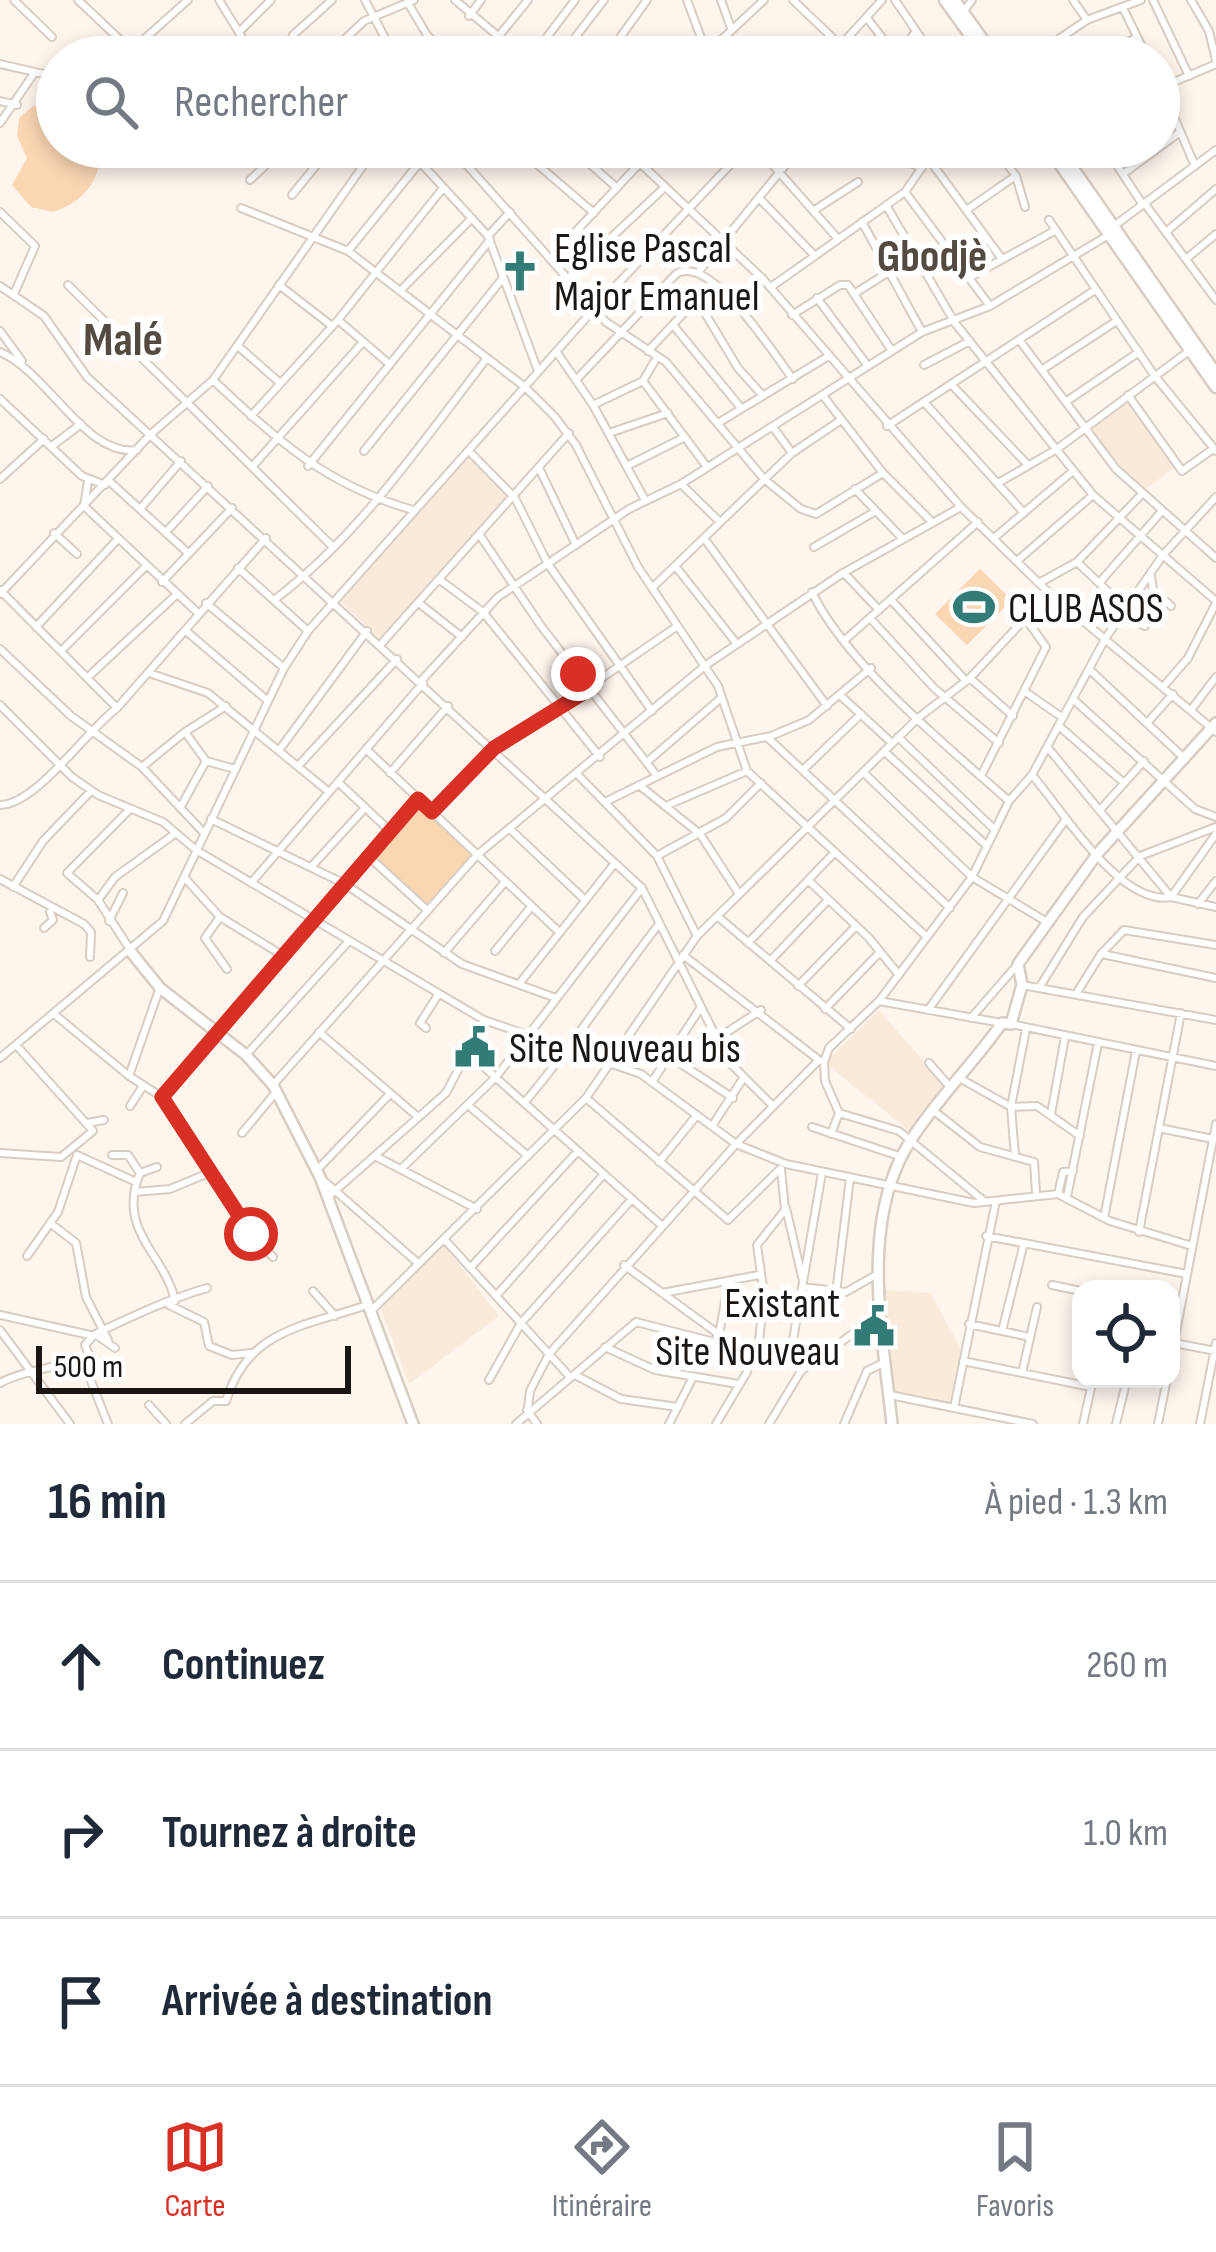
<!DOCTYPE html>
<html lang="fr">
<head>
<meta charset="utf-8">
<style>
	body { margin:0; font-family:"Sofia Sans Condensed",sans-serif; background:#f2f2f3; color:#1f2937 }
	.controls { position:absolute; right:36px; bottom:36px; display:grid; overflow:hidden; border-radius:24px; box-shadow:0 6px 18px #0003 }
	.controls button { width:108px; height:108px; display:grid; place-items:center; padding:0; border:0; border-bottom:3px solid #e0e1e3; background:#fff; color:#1f2937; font:60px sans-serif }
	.scale { position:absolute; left:36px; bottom:30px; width:315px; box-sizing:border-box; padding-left:12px; border:6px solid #1a1613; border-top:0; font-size:33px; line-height:42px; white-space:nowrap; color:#1a1613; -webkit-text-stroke:9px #fff; paint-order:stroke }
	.stop { position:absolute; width:36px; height:36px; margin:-27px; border:9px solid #d93025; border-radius:50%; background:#fff }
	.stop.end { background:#d93025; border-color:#fff; box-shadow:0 3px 12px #0008 }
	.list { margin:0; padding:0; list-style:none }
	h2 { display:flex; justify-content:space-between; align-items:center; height:156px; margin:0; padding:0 48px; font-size:51px }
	h2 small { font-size:39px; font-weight:400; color:#747a83 }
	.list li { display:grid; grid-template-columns:78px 1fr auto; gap:36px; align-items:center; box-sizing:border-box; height:168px; padding:0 48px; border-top:3px solid #e0e1e3 }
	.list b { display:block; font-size:45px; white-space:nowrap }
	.list em { font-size:39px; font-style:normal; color:#747a83 }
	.icon { flex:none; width:66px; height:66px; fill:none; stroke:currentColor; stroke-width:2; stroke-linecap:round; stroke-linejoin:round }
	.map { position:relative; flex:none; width:1216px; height:1424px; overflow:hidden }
	.search { position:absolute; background:#fff; box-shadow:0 6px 18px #0003; left:36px; right:36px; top:36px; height:132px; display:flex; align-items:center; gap:30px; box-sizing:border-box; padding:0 42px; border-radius:66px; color:#747a83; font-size:45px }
	.sheet { height:660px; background:#fff }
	nav { display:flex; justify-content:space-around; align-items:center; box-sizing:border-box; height:168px; border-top:3px solid #e0e1e3; background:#fff; font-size:33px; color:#747a83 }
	nav a { display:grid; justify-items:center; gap:6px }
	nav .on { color:#d93025 }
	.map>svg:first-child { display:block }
	.built { fill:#faeada }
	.green { fill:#fad6b3 }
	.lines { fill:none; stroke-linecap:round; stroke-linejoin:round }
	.minor-casing { stroke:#d7cdc3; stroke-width:10 }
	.tertiary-casing { stroke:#d7cdc3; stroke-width:14 }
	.secondary-casing { stroke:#d7cdc3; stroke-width:15 }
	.minor { stroke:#fff; stroke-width:6 }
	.tertiary { stroke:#fff; stroke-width:9 }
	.secondary { stroke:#fff; stroke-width:10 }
	.route { stroke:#d93025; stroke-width:15 }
	.labels { text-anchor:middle; stroke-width:12; stroke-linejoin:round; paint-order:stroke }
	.poi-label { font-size:42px; fill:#1a1613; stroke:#fff; text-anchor:start }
	.neighbourhood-label { font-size:45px; font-weight:bold; fill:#534b42; stroke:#fff }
	.quarter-label { font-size:48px; font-weight:bold; fill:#534b42; stroke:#fff }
</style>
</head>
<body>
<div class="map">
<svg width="1216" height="1424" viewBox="0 0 1216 1424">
	<rect width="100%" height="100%" fill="#fef5ed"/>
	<path class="built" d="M1127 399 1175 467 1143 491 1088 429Z
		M469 457 512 497 383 642 338 599Z
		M879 1010 947 1088 910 1131 825 1063Z
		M444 1245 499 1316 409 1384 380 1307Z
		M885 1290 931 1293 961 1350 951 1402 891 1390Z"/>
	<path class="green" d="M57 105V147H101C101 180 84 202 53 212L31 207 12 185 27 158 17 136 19 118 33 106Z
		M980 569 1012 600 967 645 935 614Z
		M419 803 474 854 428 906 373 855Z"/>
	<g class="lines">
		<g class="minor-casing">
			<path id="minor" d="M14 0 52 37
				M78 0 132 51
				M219 0 254 57
				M365 0 395 57
				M455 0 523 57
				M687 0 707 54
				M721 0 731 28
				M793 0 841 46
				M895 0 934 57
				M1073 0 1087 20
				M1153 0 1189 76
				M1191 0 1209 31 1216 60
				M408 3 427 35 449 57
				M1123 8 1147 57
				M964 11 972 0
				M469 16 481 0
				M867 18 897 57
				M239 32 271 0
				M845 43 860 57
				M569 45 580 57
				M124 57 188 0
				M283 57 293 35 332 0
				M326 57 364 21 414 0
				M482 57 528 0
				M532 57 575 0
				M560 57 604 0
				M606 57 647 0
				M703 57 764 0
				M830 57 882 0
				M897 57 916 31
				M1032 57 1087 20 1141 0
				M1101 57 1137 37
				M0 64 57 77
				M1159 82 1195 166
				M1162 87 1216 64
				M0 101 17 105
				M0 123 35 72
				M344 147 406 153 444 147
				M451 147 606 322 666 362 764 479 801 509 816 514 883 473
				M517 147 594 213
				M571 147 617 188
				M623 147 763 279 961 507 1046 590 1216 732
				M757 147 838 239
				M872 147 922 168
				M995 147 1016 176 1025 207
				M1105 147 1143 205
				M419 152 420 162 488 236 538 371
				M928 158 1002 259
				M1123 174 1180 132
				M250 180 285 147
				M905 192 990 306
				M292 195 331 147
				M759 198 814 255
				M1145 204 1216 300
				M886 205 955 323 1093 495 1216 601
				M241 208 348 251 525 387 555 417 576 445 638 567 718 686 747 771 927 937
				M816 209 858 182
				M968 209 1014 177
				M0 212 35 246 14 294
				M1049 220 1154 375 1216 451
				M862 222 922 332
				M1114 226 1216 150
				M1166 232 1216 189
				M488 236 510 212
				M348 251 420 162
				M552 257 640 163 647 147
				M1186 259 1216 234
				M700 270 800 147
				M970 277 1056 230
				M568 278 665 187
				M68 285 333 547
				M279 285 332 326
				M0 286 44 316 87 377 642 888 728 1061 773 1106
				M771 287 905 192 936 147
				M400 291 472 218
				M857 292 887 273
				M817 298 868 366
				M697 300 738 368 763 396
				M792 315 840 285H848L892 351
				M338 320 387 362
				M673 325 741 408
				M0 331 22 361
				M1020 341 1116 469 1216 558
				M238 346 280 383
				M648 351 711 284
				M0 352C49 373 85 457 137 450
				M558 354 593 405 645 500
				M924 365 968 342
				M1043 369 1115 322
				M577 379 676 274C711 253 772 352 793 379
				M213 380C278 441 326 485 413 510
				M643 381 707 467
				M951 384 1027 464
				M1128 395 1182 471 1213 449
				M824 397 883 473 930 520
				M0 399 82 476 105 485
				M1067 401 1139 352
				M924 402 1024 513
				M593 405 643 381 657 357
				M251 416 338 320 443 188
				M718 423 827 357
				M887 426 1095 290
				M773 427 792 453
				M609 433 668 413
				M52 446 81 424
				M364 451 503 278
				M469 451 515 498 548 564 652 711
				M629 465 685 437
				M308 466 490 240
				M252 467 363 342
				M540 470 576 545
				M0 479 44 439
				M88 481 84 506 198 613
				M109 481 188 553
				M998 483 1057 449 1189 351
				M681 484 720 522
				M855 489 902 538
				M140 509 181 461
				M166 532 208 486
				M54 533 77 554
				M479 534 541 626 657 776
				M704 538 827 706
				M994 538 1073 471
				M814 547 876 511
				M1017 561 1093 495
				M1077 562 1140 622
				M676 567 737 644
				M238 568 308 631
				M844 573 879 610
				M1151 576 1153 590 1171 606
				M440 580 483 612 600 757
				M162 582 232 508
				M1100 582 1162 511
				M1039 583 1077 562 1142 494
				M652 588 792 453 841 420
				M0 590 117 708 266 538
				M812 592C846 664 949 748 1009 801
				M0 594 151 434 213 380 372 153
				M274 600C359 536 422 442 487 358
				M891 600 966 681
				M206 603 284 668
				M420 604 462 637
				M1123 615 1145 626
				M870 618 934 688 999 743
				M1139 620 1156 614
				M36 627 116 541
				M185 630 268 701
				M846 639 978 522
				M381 644 569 433
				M0 649 71 716 142 767 204 833
				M61 651 146 566
				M1090 670 1184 758
				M152 674 208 693 329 792
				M88 677 176 595
				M971 679 1013 716
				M421 681 498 597 629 509 681 484 922 332 990 306 1112 233
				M1163 687 1188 658 1216 603
				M1027 693 1063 718
				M842 697 892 743
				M1074 700 1195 809 1216 817
				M0 705 72 777 98 795 163 822 196 850 484 1020 641 1074 736 1144 786 1164 974 1203 1058 1194 1110 1221 1192 1246
				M1191 710 1216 677
				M1147 723 1173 694
				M1059 726 1124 783
				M185 732 226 706
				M898 737 995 830
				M768 738 950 908
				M1048 748 1171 897 1216 907
				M280 749 367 631
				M366 749 559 932
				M497 750 676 627
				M884 751 987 846
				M647 762 721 698
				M298 766 397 659
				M142 767 185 732 206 761
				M803 770 861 714
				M863 772 972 877 1047 922
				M390 773 448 706
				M578 775 657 856 697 936
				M1032 775C1062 809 1120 907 1171 897L1216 834
				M981 776 1046 647 1026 619
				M338 782 390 831
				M639 785 700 834 739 894
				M605 802 717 747 771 736 809 720 871 668
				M0 805C37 804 84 733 117 708
				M668 805 747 771
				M180 808 206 761 235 769
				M1100 810 1144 761
				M432 812 494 748
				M211 819 345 884 462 964 556 998
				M510 829 585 900
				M368 856 427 910
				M657 856 726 818 761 783
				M311 867 365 808
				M184 877 220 917 282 955
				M0 879 84 924 91 932 90 957
				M808 880 869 938 899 975
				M251 883 423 683
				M13 887 43 841 91 791
				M98 900 67 873 130 809
				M1198 904 1216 881
				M717 916 851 1029
				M220 917 205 938 227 969
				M109 921 123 893
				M44 928 53 920 50 912
				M748 943 835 852
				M131 951 98 900 115 877 176 833
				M495 951 531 907
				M444 953 504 883
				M1102 954 1216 978
				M683 955 819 1060
				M770 961 828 900
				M519 984 615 863
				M1022 985 1216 1020
				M798 986 856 926
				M1039 988 1083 917 1140 856 1216 827
				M159 990 129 1076 162 1097 251 1234 273 1257
				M1076 994 1101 954 1124 930 1216 945
				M879 1001 1002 1023
				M825 1009 880 952
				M928 1010 1066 819
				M54 1014 129 1076
				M971 1018 1018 964
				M1011 1024 1216 1066
				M426 1028 420 1023 438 995
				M217 1031 417 798
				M319 1032 418 1117
				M718 1038 761 1010
				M466 1051 660 1224
				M246 1055 348 942
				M669 1056 733 1098
				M0 1058 163 921 284 668 308 631 594 309 747 147
				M824 1062 825 1081 839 1113 831 1134
				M929 1063 950 1087
				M961 1079 1011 1107 1037 1106 1080 1136
				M652 1082 701 1007
				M273 1085 477 855 706 665 843 573 961 507
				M162 1097 220 1034
				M586 1098 728 1220 780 1169
				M524 1103C573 1046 613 983 659 924
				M130 1106 143 1086
				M469 1106 528 1156
				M934 1111 980 1147 1034 1162 1036 1193
				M839 1113 899 1131 984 1201
				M1051 1114 1065 1037
				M87 1123 104 1120
				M712 1126 744 1077
				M812 1127 902 1157
				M1159 1128 1213 1139
				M242 1133 277 1091
				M0 1153 61 1157 93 1131 16 1045
				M112 1155H128L140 1173
				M375 1156 477 1209
				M1015 1156 1011 1107 1026 1029
				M659 1162 697 1115
				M157 1167 140 1173C116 1232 165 1253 175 1301
				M401 1169 496 1077 642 888
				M317 1170 389 1095
				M323 1180 419 1264
				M135 1192 170 1189 211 1172
				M1058 1194 1063 1172 1073 1171
				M328 1197 446 1093 484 1020
				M1067 1197 1098 1043
				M786 1208 802 1277
				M1104 1218 1136 1051
				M50 1223 76 1243 86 1297 108 1340
				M1139 1232 1181 1013
				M986 1236 1187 1274
				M445 1240 570 1377
				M27 1256 58 1212 77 1155 136 1182
				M624 1265 732 1344
				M471 1267 578 1151
				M1052 1285 1081 1291
				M802 1287 846 1292 876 1275
				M313 1291 335 1316
				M662 1293 759 1275
				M836 1293 850 1178
				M496 1296 604 1174
				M169 1305 204 1322 209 1346 232 1355 251 1353
				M373 1309 586 1098 697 936 918 718 970 678 1049 593
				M0 1315 90 1335
				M969 1324 1030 1337
				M0 1330 70 1424
				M1002 1331 1024 1243
				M99 1332C135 1315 169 1299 207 1288
				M719 1334 729 1281
				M1174 1343 1216 1351
				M605 1347 655 1370 738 1384
				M758 1350 764 1295 757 1245 785 1210 781 1169
				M790 1357 822 1173
				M1171 1358 1216 1124
				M963 1361 1091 1387
				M1022 1373 1037 1307
				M575 1375 621 1399 678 1407
				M489 1380 521 1323 632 1199
				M0 1383C22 1371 42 1371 64 1363
				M890 1395 1033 1424
				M149 1405 166 1424
				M528 1408 530 1391 549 1354 736 1144 819 1060 824 1062 829 1048 879 1001 972 877 1009 801 1032 775 1105 639 1163 555 1216 497
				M954 1408 996 1201
				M527 1410 537 1424
				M108 1424 87 1371 91 1359 85 1345 95 1334 115 1348
				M185 1424 213 1401H226C248 1329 303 1327 367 1305
				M516 1424 636 1322 809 1366
				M669 1424 692 1379
				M716 1424 747 1372 749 1350
				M769 1424 801 1371 880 1314
				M844 1424 867 1371 885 1362
				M1083 1424 1093 1379
				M1116 1424 1127 1379
				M1158 1424 1167 1379
				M1200 1424 1216 1343"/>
		</g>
		<g class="tertiary-casing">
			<path id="tertiary" d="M131 952 160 988 246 1055 273 1085 320 1177 413 1424
				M892 1424C883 1335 858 1221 911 1140 937 1099 974 1063 1002 1023L1011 1024 1022 985 1018 964 1097 854 1216 723"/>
		</g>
		<g class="secondary-casing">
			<path id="secondary" d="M945 0 986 57
				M954 0 995 57
				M1048 147 1216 387
				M1058 147 1216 374"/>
		</g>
		<use href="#minor" class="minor"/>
		<use href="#tertiary" class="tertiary"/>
		<use href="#secondary" class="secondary"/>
	</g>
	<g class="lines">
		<path class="route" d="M251 1234 162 1097 418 799 432 812 494 748 591 688 578 674"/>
	</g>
	<defs>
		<g id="church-bare" transform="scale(3.24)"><path d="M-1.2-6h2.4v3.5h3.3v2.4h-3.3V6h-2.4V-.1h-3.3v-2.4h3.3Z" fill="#327b77" stroke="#fff" stroke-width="2.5" paint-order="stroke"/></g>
		<g id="stadium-bare" transform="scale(3.24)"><path d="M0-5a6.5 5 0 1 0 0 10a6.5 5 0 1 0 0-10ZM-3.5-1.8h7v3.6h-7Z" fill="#327b77" stroke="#fff" stroke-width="2.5" paint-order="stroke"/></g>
		<g id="civic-bare" transform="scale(3.24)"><path d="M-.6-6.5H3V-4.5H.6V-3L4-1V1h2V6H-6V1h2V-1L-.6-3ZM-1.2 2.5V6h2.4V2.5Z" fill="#327b77" stroke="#fff" stroke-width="2.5" paint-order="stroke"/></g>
	</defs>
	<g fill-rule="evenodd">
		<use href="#church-bare" x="520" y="271"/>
		<use href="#stadium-bare" x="974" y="607"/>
		<use href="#civic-bare" x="475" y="1047"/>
		<use href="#civic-bare" x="874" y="1326"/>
	</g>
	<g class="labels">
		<g class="poi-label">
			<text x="554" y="262">Eglise Pascal<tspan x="554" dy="48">Major Emanuel</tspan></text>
			<text x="1008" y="622">CLUB ASOS</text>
			<text x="509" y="1062">Site Nouveau bis</text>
			<text x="840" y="1317" text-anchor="end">Existant<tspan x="840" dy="48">Site Nouveau</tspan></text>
		</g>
		<g class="neighbourhood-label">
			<text x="932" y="271">Gbodjè</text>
		</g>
		<g class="quarter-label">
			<text x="123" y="355">Malé</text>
		</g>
	</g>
</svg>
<div class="controls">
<button><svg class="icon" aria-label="locate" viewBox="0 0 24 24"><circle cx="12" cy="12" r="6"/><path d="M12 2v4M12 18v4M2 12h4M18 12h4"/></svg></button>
</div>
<div class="scale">500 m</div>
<div class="stop" style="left:251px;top:1234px"></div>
<div class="stop end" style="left:578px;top:674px"></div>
<div class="search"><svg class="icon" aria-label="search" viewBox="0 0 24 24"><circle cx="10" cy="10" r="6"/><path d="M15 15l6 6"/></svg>Rechercher</div>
</div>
<section class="sheet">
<h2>16 min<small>À pied · 1.3 km</small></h2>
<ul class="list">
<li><svg class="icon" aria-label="ahead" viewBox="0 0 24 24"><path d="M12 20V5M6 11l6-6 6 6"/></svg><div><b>Continuez</b></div><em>260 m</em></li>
<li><svg class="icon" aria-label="right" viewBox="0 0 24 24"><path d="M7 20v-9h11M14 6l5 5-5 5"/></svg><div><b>Tournez à droite</b></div><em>1.0 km</em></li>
<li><svg class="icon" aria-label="arrive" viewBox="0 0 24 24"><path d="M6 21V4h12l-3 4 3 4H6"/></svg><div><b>Arrivée à destination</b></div></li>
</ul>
</section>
<nav>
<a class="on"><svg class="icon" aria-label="map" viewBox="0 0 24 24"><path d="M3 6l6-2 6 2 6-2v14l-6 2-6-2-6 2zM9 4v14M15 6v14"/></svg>Carte</a>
<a><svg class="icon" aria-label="directions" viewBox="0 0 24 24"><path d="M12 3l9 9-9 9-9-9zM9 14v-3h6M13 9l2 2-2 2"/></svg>Itinéraire</a>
<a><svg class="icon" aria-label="saved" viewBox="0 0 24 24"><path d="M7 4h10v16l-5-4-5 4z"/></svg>Favoris</a>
</nav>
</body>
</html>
